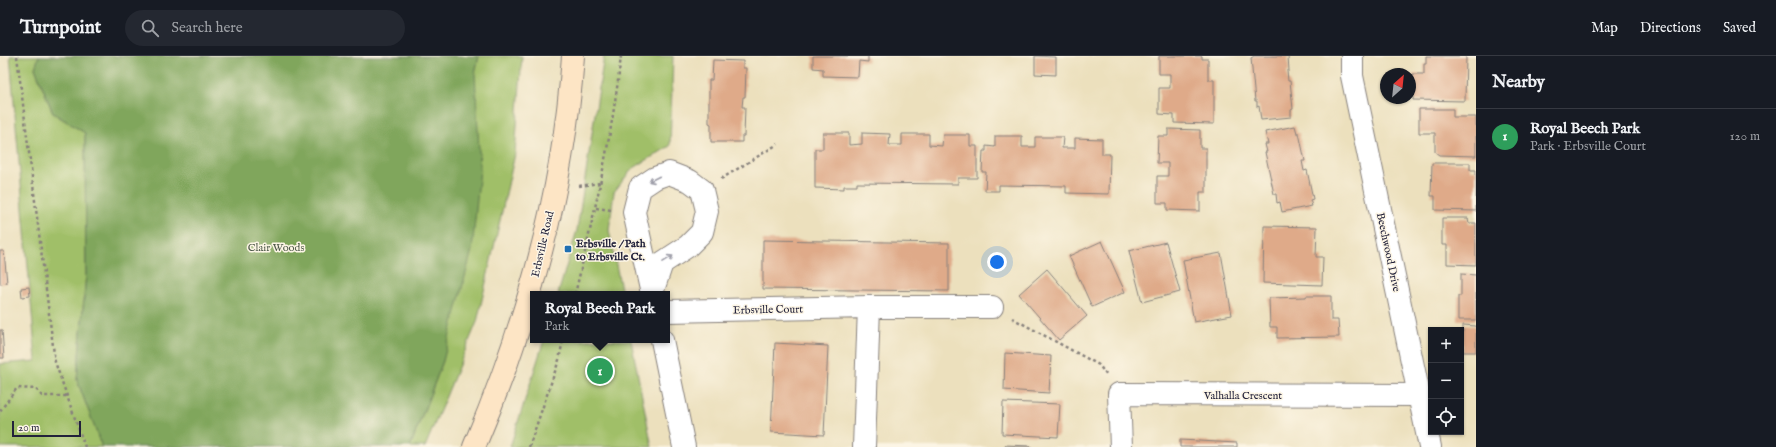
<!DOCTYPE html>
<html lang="en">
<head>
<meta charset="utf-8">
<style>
	body { margin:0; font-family:"IM FELL English",serif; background:#242831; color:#f1f3f6 }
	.controls { position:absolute; right:12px; bottom:12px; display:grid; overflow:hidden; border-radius:0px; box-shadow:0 1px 3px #0004 }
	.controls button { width:36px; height:36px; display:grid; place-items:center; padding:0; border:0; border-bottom:1px solid #363941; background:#171b24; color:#f1f3f6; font:20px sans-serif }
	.compass { position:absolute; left:1380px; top:12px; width:36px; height:36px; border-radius:50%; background:#171b24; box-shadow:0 1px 3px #0004; rotate:27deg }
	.scale { position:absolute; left:12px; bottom:10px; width:69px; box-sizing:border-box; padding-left:4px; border:2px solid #22223b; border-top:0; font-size:11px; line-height:14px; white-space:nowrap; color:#22223b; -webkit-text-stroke:3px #fcf5e5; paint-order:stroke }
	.you { position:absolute; left:997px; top:206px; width:14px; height:14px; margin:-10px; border:3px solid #fff; border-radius:50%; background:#1a73e8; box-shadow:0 0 0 6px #1a73e833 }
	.badge { display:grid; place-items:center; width:26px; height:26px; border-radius:50%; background:#0f766e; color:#fff; font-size:13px; font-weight:700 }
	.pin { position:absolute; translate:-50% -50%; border:2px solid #fff; box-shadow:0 1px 4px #0006 }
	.popup { position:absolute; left:530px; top:235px; width:140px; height:52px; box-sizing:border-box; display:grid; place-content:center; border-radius:0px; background:#171b24; filter:drop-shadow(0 1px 3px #0005); font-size:13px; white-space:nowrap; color:#9ea1a6 }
	.popup b { font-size:15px; color:#f1f3f6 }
	.popup::after { content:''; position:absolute; left:50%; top:100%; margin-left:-8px; border:8px solid transparent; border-top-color:#171b24 }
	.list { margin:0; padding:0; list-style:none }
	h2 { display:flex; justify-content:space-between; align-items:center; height:52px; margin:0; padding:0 16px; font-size:17px }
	h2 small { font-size:13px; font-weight:400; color:#9ea1a6 }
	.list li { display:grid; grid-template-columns:26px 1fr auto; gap:12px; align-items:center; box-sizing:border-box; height:56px; padding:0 16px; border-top:1px solid #363941 }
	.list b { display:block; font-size:15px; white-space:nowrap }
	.list p { margin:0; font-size:13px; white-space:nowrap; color:#9ea1a6 }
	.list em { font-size:13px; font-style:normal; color:#9ea1a6 }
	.icon { flex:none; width:22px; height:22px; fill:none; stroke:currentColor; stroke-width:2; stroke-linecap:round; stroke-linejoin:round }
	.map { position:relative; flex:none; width:1476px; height:391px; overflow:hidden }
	header { display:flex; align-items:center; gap:24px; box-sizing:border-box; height:56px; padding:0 20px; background:#171b24; border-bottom:1px solid #363941 }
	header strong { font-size:19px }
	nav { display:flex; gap:22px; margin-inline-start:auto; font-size:14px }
	.search { width:280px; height:36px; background:#242831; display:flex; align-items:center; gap:10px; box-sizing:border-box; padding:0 14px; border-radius:22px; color:#9ea1a6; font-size:15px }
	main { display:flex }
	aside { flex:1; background:#171b24 }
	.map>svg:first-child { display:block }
	.green { fill:#a0bf67; stroke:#617051 }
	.forest { fill:#80a65c; stroke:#51644c }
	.building { fill:#dfaa89 }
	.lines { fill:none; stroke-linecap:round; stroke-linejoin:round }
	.minor-casing { stroke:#87817c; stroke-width:24 }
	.secondary-casing { stroke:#87817c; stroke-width:24 }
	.path { stroke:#87817c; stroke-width:2.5; stroke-dasharray:3 3; stroke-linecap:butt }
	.minor { stroke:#fff; stroke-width:22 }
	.secondary { stroke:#fde5c5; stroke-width:22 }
	.oneway { stroke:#9c9ca7 }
	.poi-dot { fill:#1f6fb2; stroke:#fcf5e5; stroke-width:1.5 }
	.labels { text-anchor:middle; stroke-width:3; stroke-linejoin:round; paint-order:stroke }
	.poi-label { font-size:11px; font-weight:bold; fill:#22223b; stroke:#fcf5e5; text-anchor:start }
	.street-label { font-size:11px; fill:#22223b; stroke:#fcf5e5 }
	.park-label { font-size:11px; fill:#4e594a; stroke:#fcf5e5 }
</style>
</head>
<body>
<header>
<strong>Turnpoint</strong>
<div class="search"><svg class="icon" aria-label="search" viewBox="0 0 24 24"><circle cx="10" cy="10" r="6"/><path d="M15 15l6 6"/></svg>Search here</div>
<nav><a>Map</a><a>Directions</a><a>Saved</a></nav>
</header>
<main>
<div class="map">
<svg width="1476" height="391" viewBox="0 0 1476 391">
	<rect width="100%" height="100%" fill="#fcf5e5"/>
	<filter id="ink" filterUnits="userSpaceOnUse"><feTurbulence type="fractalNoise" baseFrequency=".025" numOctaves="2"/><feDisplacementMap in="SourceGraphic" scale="8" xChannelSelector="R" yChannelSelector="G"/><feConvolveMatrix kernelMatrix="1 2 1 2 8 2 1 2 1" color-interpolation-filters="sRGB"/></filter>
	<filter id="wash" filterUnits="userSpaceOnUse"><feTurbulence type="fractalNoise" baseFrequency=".012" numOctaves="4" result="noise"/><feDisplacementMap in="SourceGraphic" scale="16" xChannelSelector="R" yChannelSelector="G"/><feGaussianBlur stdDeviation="0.9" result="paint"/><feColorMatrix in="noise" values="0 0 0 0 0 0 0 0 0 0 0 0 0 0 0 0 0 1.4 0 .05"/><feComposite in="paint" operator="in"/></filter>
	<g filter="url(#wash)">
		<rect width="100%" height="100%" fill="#ece0bd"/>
		<path class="green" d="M10 0H39L35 12 53 57 85 77 86 218 77 324 102 391H0V308L36 305Z
			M479 0H522L515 98 477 266 425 391H410L443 305 475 17Z
			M604 0H673L670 90 632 113 614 136 609 174 622 238H558L577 174Z
			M544 284H631L652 391H510Z"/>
		<path class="forest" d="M39 0H479L475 17 480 113 472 194 443 305 410 391H102L77 324 86 218 85 77 53 57 35 12Z"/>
		<g id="blocks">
			<path class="building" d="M813 0H868V6L859 5 858 21 823 20V13L813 12Z
				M1035 0 1056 1V19L1035 18Z
				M1159 0H1202V3H1208V24H1214V68L1174 67V59L1159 58V32H1170V18H1159Z
				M1254 0H1288L1289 15H1287L1288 25H1290L1293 53 1291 54V61L1261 64 1259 50 1257 51V45H1255L1251 2Z
				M1426 0H1466L1465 45 1413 44V18H1424V8H1426Z
				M713 4 743 5V12H746L745 41H743L742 51H745L744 80H742V86H711V68L709 67V24H712Z
				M1419 53H1453V61H1476V100L1439 99 1435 96V77H1419Z
				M1295 70 1297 77H1299L1305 105H1302L1304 115 1307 114 1313 143 1310 144 1312 150 1282 156 1280 146 1277 147 1276 138H1274L1265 96H1267L1265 88H1268L1265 76Z
				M1168 73 1200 74V92H1206V136H1200V155L1167 154V147H1157V120H1168V107H1157L1158 80H1168Z
				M823 77H849V89L862 88V77L890 78 889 89H902V78H929V89L942 90 943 79H970V90H977V122H958V128L857 127V130H844V133L815 132V93H823Z
				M995 80H1022V91H1035V81H1063L1062 92H1075V82L1102 83V98H1110L1109 138 1066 137V130L999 129V135H985L986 116H982L983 95H986V90L995 91Z
				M1432 107H1470V114H1476V155L1435 154V140H1431Z
				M1442 162H1468L1469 167H1476V209L1447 208V189H1442Z
				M1264 170 1317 171 1316 201H1323L1322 229 1263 227Z
				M763 184 949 187V235L763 233Z
				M1102 185 1125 236 1092 251 1069 200Z
				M1166 186 1180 236 1142 246 1129 195Z
				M0 195H4L7 227 0 228Z
				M1221 197 1232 259 1194 266 1183 204Z
				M1047 213 1087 260 1059 284 1019 238Z
				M1461 218 1476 219V264H1458V240H1461Z
				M29 231 30 240 22 241 21 232Z
				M1306 240H1331V264H1338L1339 281 1277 282V271H1270L1269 242 1306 241Z
				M1463 269 1476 270V296H1463Z
				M0 274H2L4 302H0Z
				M775 287 828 290 824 379 771 376Z
				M1005 297 1051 300 1049 337 1004 334Z
				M1003 346 1060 348 1058 381 1002 378Z
				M1180 384 1237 387V391H1180Z
				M1005 389 1031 390V391H1005Z"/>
		</g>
	</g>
	<g filter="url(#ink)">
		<use href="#blocks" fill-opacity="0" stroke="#87817c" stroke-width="1"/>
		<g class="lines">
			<g class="minor-casing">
				<path id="minor" d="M1352 0V20L1430 391
					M652 237 662 207 688 190 702 176 707 155 702 134 690 125 669 117 655 122 640 132 634 156 652 238
					M869 251H992
					M667 255 869 251 864 391
					M662 284 684 391
					M1121 391 1119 338 1419 339"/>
			</g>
			<g class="secondary-casing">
				<path id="secondary" d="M474 391C527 267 564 134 573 0"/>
			</g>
			<path class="path" d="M17 0 55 306 85 391
				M721 123 778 88
				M579 130 600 127
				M596 152 611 154
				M575 238C594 159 612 81 621 0
				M1012 262 1099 309 1107 320
				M0 355 17 332 36 333 42 340H67
				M529 391 559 304 563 284"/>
			<use href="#minor" class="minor"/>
			<use href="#secondary" class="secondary"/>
		</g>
		<defs><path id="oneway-shaft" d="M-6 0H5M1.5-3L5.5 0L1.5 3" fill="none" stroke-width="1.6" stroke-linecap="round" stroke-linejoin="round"/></defs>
		<g class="oneway">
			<use href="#oneway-shaft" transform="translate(654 123) rotate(153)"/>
			<use href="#oneway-shaft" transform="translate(668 203) rotate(-32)"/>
		</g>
	</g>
	<rect class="poi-dot" x="564" y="189" width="8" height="8" rx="2"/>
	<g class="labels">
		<g class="poi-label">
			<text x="576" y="191">Erbsville / Path<tspan x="576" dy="13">to Erbsville Ct.</tspan></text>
		</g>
		<g class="street-label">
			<text transform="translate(542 188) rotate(-77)" y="4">Erbsville Road</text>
			<text transform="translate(1389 196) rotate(78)" y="4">Beechwood Drive</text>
			<text transform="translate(768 253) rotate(-1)" y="4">Erbsville Court</text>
			<text x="1243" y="343">Valhalla Crescent</text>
		</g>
		<g class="park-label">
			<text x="276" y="195">Clair Woods</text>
		</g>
	</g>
</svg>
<div class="controls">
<button>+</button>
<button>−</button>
<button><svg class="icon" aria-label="locate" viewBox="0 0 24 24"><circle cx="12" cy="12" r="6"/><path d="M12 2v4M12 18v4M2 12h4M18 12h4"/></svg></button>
</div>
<svg class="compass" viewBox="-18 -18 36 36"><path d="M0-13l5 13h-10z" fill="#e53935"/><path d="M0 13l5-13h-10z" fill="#9ea1a6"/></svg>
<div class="scale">20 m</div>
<div class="you"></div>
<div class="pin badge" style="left:600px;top:315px;background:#2e9e5b">1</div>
<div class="popup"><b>Royal Beech Park</b>Park</div>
</div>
<aside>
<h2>Nearby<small></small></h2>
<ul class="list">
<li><span class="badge" style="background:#2e9e5b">1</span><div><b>Royal Beech Park</b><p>Park · Erbsville Court</p></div><em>120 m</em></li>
</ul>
</aside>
</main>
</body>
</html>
